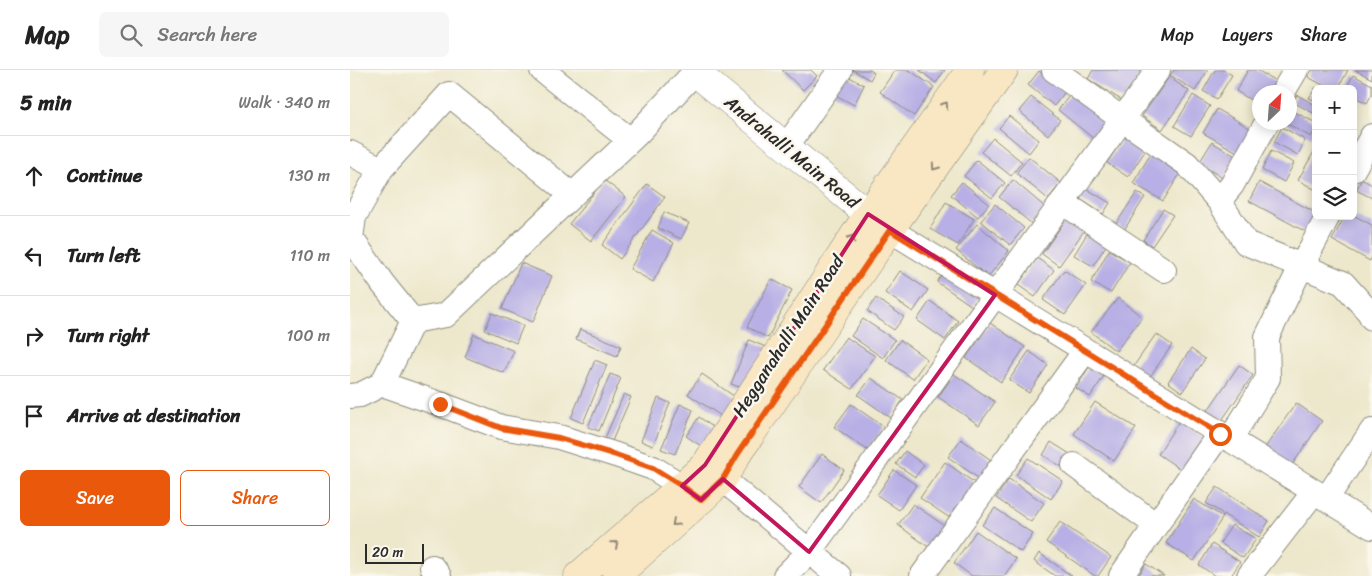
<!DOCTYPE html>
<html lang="en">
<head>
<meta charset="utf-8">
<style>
	body { margin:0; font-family:Sriracha,sans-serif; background:#f6f6f6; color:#222 }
	.controls { position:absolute; right:15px; top:15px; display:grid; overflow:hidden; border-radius:8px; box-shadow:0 2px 12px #0003 }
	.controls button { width:45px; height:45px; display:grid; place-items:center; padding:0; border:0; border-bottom:1px solid #e0e0e0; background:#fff; color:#222; font:25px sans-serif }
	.compass { position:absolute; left:902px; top:15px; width:45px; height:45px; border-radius:50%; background:#fff; box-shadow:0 2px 12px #0003; rotate:25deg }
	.scale { position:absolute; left:15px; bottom:12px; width:59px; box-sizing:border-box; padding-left:5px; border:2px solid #2b2b2b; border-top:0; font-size:14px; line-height:18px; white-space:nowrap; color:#2b2b2b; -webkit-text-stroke:4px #fbf7ec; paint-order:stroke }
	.stop { position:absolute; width:15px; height:15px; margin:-11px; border:4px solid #ea580c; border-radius:50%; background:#fff }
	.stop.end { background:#ea580c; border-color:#fff; box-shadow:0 1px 5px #0008 }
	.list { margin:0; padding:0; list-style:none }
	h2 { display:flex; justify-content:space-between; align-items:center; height:65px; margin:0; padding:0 20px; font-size:21px }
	h2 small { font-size:16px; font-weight:400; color:#767676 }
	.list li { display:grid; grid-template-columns:32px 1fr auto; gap:15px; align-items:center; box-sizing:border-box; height:80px; padding:0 20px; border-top:1px solid #e0e0e0 }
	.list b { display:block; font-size:19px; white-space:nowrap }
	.list em { font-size:16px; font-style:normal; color:#767676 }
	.actions { display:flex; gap:10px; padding:15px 20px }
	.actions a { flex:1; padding:11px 0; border:1px solid #ea580c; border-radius:8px; text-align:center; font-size:18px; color:#ea580c }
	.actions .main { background:#ea580c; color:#fff }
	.icon { flex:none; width:28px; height:28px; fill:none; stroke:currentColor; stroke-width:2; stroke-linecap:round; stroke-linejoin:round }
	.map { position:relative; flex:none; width:1022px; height:506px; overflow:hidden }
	header { display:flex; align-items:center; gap:30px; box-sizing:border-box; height:70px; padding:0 25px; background:#fff; border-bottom:1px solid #e0e0e0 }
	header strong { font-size:24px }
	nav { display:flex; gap:28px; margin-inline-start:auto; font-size:18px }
	.search { width:350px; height:45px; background:#f6f6f6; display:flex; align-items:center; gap:12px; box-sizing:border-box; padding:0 18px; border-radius:8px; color:#767676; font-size:19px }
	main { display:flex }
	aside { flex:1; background:#fff }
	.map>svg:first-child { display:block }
	.building { fill:#b7afe5 }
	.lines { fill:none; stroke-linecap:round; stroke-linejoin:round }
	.minor-casing { stroke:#8c8a7c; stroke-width:26 }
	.tertiary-casing { stroke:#8c8a7c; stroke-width:29 }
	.secondary-casing { stroke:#8c8a7c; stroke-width:29 }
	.minor { stroke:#fff; stroke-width:24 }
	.tertiary { stroke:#fff; stroke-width:28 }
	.secondary { stroke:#f9e7c3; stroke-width:28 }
	.oneway { stroke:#928977 }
	.route { stroke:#ea580c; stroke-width:6 }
	.marked { fill:none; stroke:#c2185b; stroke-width:4; stroke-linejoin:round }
	.labels { text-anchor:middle; stroke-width:5; stroke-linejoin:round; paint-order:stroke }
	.street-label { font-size:18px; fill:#2b2b2b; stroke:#fbf7ec }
</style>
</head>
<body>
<header>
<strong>Map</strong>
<div class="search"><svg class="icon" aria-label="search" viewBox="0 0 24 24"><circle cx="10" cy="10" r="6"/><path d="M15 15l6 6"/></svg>Search here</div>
<nav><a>Map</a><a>Layers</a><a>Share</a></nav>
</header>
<main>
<aside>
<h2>5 min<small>Walk · 340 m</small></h2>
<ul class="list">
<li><svg class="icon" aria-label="ahead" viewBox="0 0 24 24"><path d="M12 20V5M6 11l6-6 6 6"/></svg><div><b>Continue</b></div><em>130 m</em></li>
<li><svg class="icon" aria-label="left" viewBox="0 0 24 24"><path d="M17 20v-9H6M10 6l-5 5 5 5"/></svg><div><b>Turn left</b></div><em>110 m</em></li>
<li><svg class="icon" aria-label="right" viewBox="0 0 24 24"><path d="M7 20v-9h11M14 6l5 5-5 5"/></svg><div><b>Turn right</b></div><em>100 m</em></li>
<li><svg class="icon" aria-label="arrive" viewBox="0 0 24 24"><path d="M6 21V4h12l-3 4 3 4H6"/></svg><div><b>Arrive at destination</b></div></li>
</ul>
<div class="actions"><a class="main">Save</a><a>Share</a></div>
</aside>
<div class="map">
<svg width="1022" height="506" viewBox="0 0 1022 506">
	<rect width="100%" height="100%" fill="#fbf7ec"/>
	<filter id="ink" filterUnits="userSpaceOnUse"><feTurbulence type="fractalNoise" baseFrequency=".02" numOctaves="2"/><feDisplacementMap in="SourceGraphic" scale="10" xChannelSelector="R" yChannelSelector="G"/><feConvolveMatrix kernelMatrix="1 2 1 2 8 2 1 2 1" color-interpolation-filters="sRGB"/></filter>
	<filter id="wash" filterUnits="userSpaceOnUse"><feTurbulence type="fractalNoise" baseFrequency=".0096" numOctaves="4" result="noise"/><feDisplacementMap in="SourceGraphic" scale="20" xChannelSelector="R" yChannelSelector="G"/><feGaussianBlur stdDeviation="1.12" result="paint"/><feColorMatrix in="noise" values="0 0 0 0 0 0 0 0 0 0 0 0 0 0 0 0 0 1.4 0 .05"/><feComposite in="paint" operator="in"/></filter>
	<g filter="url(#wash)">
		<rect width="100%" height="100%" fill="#ede8cc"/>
		<g id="blocks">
			<path class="building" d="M432 0H461L467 6 453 20Z
				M503 0H520L524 3 520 10Z
				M545 0H559L584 17 564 46 530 22Z
				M569 0H595L586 13Z
				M743 0H789L792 1 773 31 738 9Z
				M824 0H858L845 21 820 5Z
				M865 0H874L882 5 867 29 853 21Z
				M898 0H907L929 13 923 22H909V35L886 21Z
				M962 0H998L988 19H980L958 7Z
				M1005 0H1022V9Z
				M689 1 715 22 704 36 678 15Z
				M492 3 514 15 504 35 482 23Z
				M1003 5 1022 15V24L1017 33 1003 26V19H996Z
				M819 7 839 21 812 60 792 46Z
				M966 17V31L959 28Z
				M723 21 760 50 744 69 708 40Z
				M843 25 860 36 841 66 824 56Z
				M947 25 966 35 963 43 943 32Z
				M681 27 710 50 698 65 669 41Z
				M867 39 903 60 889 83 853 63Z
				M939 39 966 53V58L961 67 934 52H939Z
				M659 46 689 70 679 83 649 58Z
				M932 57 955 70 948 85 924 72Z
				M778 61 799 75 778 107 757 93Z
				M643 68 672 92 661 106 631 82Z
				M862 72 887 87 874 109 849 93Z
				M805 77 835 96 813 131 783 113Z
				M966 78V120L948 110Z
				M921 81 944 93 934 112 912 100Z
				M679 87 711 113 698 129 666 103Z
				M627 90 655 113 642 128 614 106Z
				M1012 109 1022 115V128L1006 120Z
				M254 110 276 127 241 171 219 154Z
				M663 110 695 137 682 154 649 127Z
				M612 112 639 134 628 147 601 125Z
				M909 112 966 143V146L958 163 899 131Z
				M297 114 315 127 270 189 252 175Z
				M737 119 760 133 753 144 730 129Z
				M787 122 795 127 774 160 766 154Z
				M596 132 624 149 608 175 580 159Z
				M645 134 674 158 660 175 631 151Z
				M813 139 823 145 802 176 793 170Z
				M314 142 339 153 331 169 308 158Z
				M1003 145 1022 155V186L1020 191 982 170 995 146Z
				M716 149 734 161 709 196 692 184Z
				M627 154 659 181 638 207 606 180Z
				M302 160 324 173 303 212 280 199Z
				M738 162 757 174 743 196 724 185Z
				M759 180 780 192 761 223 741 212Z
				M687 188 704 200 685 227 668 215Z
				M171 193 202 206 183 252 152 239Z
				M596 199 631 224 622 236 587 212Z
				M714 200 736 215 715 245 693 230Z
				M550 201 578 220 563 242 535 223Z
				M421 209 442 220 418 268 397 257Z
				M526 228 554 247 544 260 517 241Z
				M768 228 792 247 766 281 741 262Z
				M580 231 608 251 595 270 567 250Z
				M142 243 173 256 166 273 135 260Z
				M513 249 545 270 533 288 501 266Z
				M640 253 675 277 651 312 616 288Z
				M230 259 271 276 267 286 226 269Z
				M124 264 164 281 154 303 115 287Z
				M806 264 822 275 799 308 783 297Z
				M496 267 525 286 502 319 473 300Z
				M399 270 418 278 400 321 381 314Z
				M550 270 577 289 563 309 536 290Z
				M841 279 855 289 832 322 818 312Z
				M679 281 698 295 679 323 659 310Z
				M245 290 257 295 233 353 221 348Z
				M889 295 903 305 870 353 856 343Z
				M739 297 754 306 740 327 726 318Z
				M260 304 271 308 249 361 238 357Z
				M352 304 388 329 374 348 338 324Z
				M604 304 645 332 629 355 588 327Z
				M521 308 553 330 541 348 508 325Z
				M274 324 281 327 262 371 255 368Z
				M308 328 320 333 303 376 291 371Z
				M745 332 786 358 764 391 724 364Z
				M946 333 972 351 938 401 912 382Z
				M330 334 343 340 325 384 311 379Z
				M501 334 534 357 517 380 484 357Z
				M349 347 367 360 354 378 336 366Z
				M829 351 855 368 833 401 808 384Z
				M611 369 644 392 631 410 598 387Z
				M701 372 720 384 712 397 693 385Z
				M555 381 574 395 565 407 546 394Z
				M472 384 494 400 471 433 449 417Z
				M678 388 713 411 701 429 666 405Z
				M595 392 625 413 600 448 570 428Z
				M544 400 566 415 549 440 527 425Z
				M659 409 694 433 681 452 646 428Z
				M867 417 919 451 909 467 856 433Z
				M844 429 873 447 844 491 816 473Z
				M563 434 595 456 580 478 548 455Z
				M645 438 683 464 671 482 632 455Z
				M710 452 761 487 748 506H745L696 472Z
				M882 455 906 469 893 488 870 473Z
				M626 461 666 489 654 506H622L604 493Z
				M862 474 890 492 881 506H865L849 495Z
				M689 483 722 506H705L684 491Z
				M796 494 814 506H788Z"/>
		</g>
	</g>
	<g filter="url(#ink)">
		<use href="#blocks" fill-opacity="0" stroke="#8c8a7c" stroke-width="1"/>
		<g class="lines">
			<g class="minor-casing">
				<path id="minor" d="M192 0 280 70
					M704 0 772 49 837 94 869 131 896 173 993 213 1019 242 1022 248
					M933 22 946 0
					M436 77 490 0
					M0 83 31 99 4 147 1 168 33 214 63 251
					M31 99 99 24 222 125
					M1003 100 1022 66
					M869 131 882 115 917 52
					M712 132 814 200
					M525 150 540 160 1022 457
					M63 251 96 245 287 64 345 2
					M32 314 90 334 151 357 209 367 266 385 303 398 332 416 346 427
					M0 326 10 325 32 314 63 251
					M880 370 918 308 917 267 951 197 978 146
					M724 395 806 455
					M359 398 489 506
					M976 429 1022 361
					M82 497 89 506
					M435 506 459 482 808 0
					M572 506 735 281
					M771 506 870 363
					M899 506 964 422"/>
			</g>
			<g class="tertiary-casing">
				<path id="tertiary" d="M346 0 345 2 518 144"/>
			</g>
			<g class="secondary-casing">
				<path id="secondary" d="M228 506 332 416 355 395 518 144 620 0
					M266 506 351 430 373 409 387 385 540 160 654 0"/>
			</g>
			<use href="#minor" class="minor"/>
			<use href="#tertiary" class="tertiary"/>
			<use href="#secondary" class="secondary"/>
		</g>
		<defs><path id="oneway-chevron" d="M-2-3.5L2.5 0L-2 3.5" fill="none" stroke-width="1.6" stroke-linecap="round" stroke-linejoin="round" transform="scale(1.25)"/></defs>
		<g class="oneway">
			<use href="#oneway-chevron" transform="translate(595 35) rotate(-55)"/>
			<use href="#oneway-chevron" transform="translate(585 97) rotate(125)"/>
			<use href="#oneway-chevron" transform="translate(502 168) rotate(-57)"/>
			<use href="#oneway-chevron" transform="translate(325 453) rotate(138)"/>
			<use href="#oneway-chevron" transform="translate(265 474) rotate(-41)"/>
		</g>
	</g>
	<g class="lines" filter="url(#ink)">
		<path class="route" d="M90 334 151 358 209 368 266 385 303 398 332 416 351 430 373 409 387 385 540 160 870 364"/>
	</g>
	<path class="marked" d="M518 144 645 225 459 482 373 409 351 430 332 416 355 395Z"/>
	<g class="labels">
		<g class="street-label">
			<text transform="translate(442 82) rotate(39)" y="6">Andrahalli Main Road</text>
			<text transform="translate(438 266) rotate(-57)" y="6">Hegganahalli Main Road</text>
		</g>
	</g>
</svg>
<div class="controls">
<button>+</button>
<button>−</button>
<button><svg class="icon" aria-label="layers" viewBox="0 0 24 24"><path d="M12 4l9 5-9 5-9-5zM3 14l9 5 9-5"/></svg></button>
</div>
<svg class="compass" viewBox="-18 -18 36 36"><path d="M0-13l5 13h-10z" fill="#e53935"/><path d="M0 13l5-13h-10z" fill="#767676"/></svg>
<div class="scale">20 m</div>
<div class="stop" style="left:870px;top:364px"></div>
<div class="stop end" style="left:90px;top:334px"></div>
</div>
</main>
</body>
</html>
